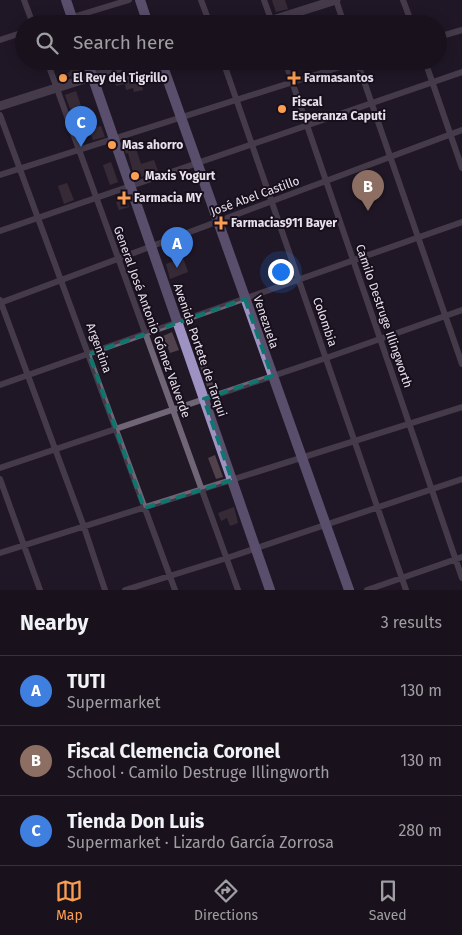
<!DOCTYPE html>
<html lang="en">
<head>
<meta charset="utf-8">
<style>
	body { margin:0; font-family:"Fira Sans",sans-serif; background:#262029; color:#f1f3f6 }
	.you { position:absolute; left:280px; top:271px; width:18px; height:18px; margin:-12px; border:4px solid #fff; border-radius:50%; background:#1a73e8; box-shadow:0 0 0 8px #1a73e833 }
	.badge { display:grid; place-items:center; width:32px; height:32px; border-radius:50%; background:#fb9e51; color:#fff; font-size:16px; font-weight:700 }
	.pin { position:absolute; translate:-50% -41px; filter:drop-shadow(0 1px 2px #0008) }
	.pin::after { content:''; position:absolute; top:26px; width:18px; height:15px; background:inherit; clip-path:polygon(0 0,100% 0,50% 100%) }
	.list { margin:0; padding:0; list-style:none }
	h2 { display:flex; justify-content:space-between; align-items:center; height:65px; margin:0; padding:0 20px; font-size:21px }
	h2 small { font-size:16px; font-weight:400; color:#9f9ea3 }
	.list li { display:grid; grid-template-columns:32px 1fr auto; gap:15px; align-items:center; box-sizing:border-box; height:70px; padding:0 20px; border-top:1px solid #37323b }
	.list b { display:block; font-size:19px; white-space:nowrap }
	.list p { margin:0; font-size:16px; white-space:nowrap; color:#9f9ea3 }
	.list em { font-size:16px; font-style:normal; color:#9f9ea3 }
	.icon { flex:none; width:28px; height:28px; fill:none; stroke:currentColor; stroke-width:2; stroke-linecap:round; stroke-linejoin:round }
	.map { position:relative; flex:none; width:462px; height:590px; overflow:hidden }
	.search { position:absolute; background:#19121c; box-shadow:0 2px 12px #0003; left:15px; right:15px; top:15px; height:55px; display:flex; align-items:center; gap:12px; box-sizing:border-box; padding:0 18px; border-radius:28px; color:#9f9ea3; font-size:19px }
	.sheet { height:275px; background:#19121c }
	nav { display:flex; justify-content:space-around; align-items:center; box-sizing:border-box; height:70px; border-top:1px solid #37323b; background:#19121c; font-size:14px; color:#9f9ea3 }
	nav a { display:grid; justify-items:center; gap:2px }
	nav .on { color:#fb9e51 }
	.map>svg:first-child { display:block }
	.building { fill:#51414d }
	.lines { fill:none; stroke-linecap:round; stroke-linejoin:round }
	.street { stroke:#706577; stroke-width:6 }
	.secondary { stroke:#706577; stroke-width:9 }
	.primary { stroke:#9d92c1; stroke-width:10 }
	.marked { fill:none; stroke:#0f766e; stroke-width:4; stroke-dasharray:10 6; stroke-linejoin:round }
	.poi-dot { fill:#fb9e51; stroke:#170f1c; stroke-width:2 }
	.labels { text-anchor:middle; stroke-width:4; stroke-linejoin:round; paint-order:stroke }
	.poi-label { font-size:12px; font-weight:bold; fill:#e8e1ec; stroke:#170f1c; text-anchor:start }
	.street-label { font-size:12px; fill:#e8e1ec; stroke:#170f1c }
</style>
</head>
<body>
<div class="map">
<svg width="462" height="590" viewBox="0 0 462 590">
	<rect width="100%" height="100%" fill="#211826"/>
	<path class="building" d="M272 0H285L288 9 276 12Z
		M69 61H78L82 73 59 80 58 76 70 72 67 63Z
		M137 72 143 90 134 92 133 88 126 90 125 84 116 86 114 78Z
		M76 91 81 106 70 109 65 95Z
		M101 126 105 137 93 140 89 129Z
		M133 140 141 164 154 160 158 171 135 179 128 153 126 154 123 144Z
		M111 162 118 182 110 185 103 165Z
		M67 183 74 200 64 204 58 186Z
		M125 195 129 207 119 210 115 199Z
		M183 258 188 272 170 279 166 264Z
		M187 299 192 312 182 315 178 302Z
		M172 332 179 350 170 353 163 336Z
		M205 361 213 384 216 383 218 389 209 392 199 363Z
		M215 455 223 477 216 479 208 458Z
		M234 507 238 523 230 526 227 518 221 521 218 513Z"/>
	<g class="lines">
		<path class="street" d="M24 0 33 24
			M201 0 210 24
			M264 0 272 22
			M336 0 344 24
			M403 0 412 24
			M50 24 129 0
			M438 37 462 30
			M0 40 24 32
			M47 61 238 590
			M223 61 406 590
			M285 61 462 578
			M357 61 462 364
			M425 61 462 168
			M0 115 175 590
			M0 175 359 61
			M0 231 462 72
			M0 300 84 527 105 590
			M0 303 462 130
			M0 385 462 222
			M0 468 326 358 462 310
			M0 479 40 590
			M0 553 462 407
			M125 590 227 558 462 479
			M367 590 462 557"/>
		<path class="secondary" d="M260 24 336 0
			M0 106 141 61"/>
		<path class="primary" d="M66 0 74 24
			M140 0 148 24
			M87 61 270 590
			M161 61 349 590"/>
	</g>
	<path d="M0 0H462V590H0ZM245 299 272 376 204 399 232 480 144 508 89 354Z" fill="#211826" fill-opacity=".55" fill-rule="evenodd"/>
	<path class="marked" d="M245 299 272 376 204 399 232 480 144 508 89 354Z"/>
	<g class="poi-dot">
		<circle cx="63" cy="78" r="5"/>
		<path d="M291.5 70.5h5v5h5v5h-5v5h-5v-5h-5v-5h5z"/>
		<circle cx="282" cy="109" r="5"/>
		<circle cx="112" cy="145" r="5"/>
		<circle cx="135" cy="176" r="5"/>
		<path d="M121.5 190.5h5v5h5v5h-5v5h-5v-5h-5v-5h5z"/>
		<path d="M218.5 215.5h5v5h5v5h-5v5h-5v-5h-5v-5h5z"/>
	</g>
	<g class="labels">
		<g class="poi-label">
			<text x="73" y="82">El Rey del Tigrillo</text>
			<text x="304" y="82">Farmasantos</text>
			<text x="292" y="106">Fiscal<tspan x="292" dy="14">Esperanza Caputi</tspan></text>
			<text x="122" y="149">Mas ahorro</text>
			<text x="145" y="180">Maxis Yogurt</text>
			<text x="134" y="202">Farmacia MY</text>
			<text x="231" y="227">Farmacias911 Bayer</text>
		</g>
		<g class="street-label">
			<text transform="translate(255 196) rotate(-20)" y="4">José Abel Castillo</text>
			<text transform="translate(384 316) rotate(71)" y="4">Camilo Destruge Illingworth</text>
			<text transform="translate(152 322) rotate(70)" y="4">General José Antonio Gómez Valverde</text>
			<text transform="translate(266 322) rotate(71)" y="4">Venezuela</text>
			<text transform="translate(325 322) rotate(71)" y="4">Colombia</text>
			<text transform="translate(99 348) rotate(70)" y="4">Argentina</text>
			<text transform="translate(200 350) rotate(71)" y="4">Avenida Portete de Tarqui</text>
		</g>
	</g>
</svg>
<div class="you"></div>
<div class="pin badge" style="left:177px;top:268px;background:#3f7fe0">A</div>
<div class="pin badge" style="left:368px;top:211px;background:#8d6e63">B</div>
<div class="pin badge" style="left:81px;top:147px;background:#3f7fe0">C</div>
<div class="search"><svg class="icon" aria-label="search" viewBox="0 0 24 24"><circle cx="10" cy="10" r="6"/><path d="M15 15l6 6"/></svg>Search here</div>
</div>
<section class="sheet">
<h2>Nearby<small>3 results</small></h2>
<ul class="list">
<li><span class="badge" style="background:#3f7fe0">A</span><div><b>TUTI</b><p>Supermarket</p></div><em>130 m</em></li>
<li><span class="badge" style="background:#8d6e63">B</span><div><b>Fiscal Clemencia Coronel</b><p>School · Camilo Destruge Illingworth</p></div><em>130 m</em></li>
<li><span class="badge" style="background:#3f7fe0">C</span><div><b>Tienda Don Luis</b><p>Supermarket · Lizardo García Zorrosa</p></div><em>280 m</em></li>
</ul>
</section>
<nav>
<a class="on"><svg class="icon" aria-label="map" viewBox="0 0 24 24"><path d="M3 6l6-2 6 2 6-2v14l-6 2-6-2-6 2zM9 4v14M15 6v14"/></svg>Map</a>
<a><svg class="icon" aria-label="directions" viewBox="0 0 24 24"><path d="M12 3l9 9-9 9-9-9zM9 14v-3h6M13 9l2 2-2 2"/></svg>Directions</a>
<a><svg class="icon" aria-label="saved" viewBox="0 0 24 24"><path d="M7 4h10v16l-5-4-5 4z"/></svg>Saved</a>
</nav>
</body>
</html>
